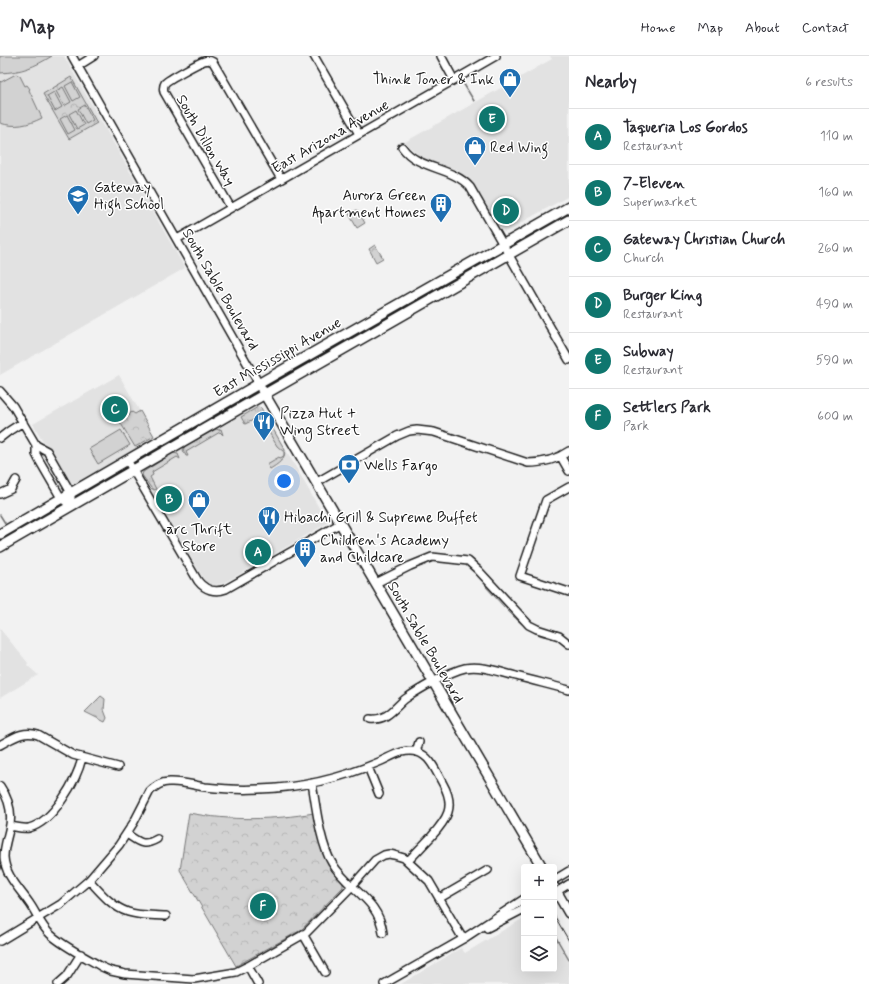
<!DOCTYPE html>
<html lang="en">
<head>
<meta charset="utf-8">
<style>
	body { margin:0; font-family:Mynerve,sans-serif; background:#f2f2f3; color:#2b2b33 }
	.controls { position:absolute; right:12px; bottom:12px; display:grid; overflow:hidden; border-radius:4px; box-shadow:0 4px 16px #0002 }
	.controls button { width:36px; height:36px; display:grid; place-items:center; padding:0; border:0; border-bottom:1px solid #e1e1e2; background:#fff; color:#2b2b33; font:20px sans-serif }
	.you { position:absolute; left:284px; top:425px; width:14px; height:14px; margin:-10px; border:3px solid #fff; border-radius:50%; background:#1a73e8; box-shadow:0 0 0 6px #1a73e833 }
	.badge { display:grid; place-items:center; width:26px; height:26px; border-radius:50%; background:#0f766e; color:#fff; font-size:13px; font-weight:700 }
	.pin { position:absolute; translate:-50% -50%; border:2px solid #fff; box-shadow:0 1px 4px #0006 }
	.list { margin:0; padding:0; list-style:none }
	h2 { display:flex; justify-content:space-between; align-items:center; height:52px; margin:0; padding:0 16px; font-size:17px }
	h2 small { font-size:13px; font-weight:400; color:#7c7c81 }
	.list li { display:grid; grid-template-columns:26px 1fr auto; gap:12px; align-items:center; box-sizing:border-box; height:56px; padding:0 16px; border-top:1px solid #e1e1e2 }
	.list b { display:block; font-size:15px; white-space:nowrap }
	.list p { margin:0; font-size:13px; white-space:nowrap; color:#7c7c81 }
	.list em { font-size:13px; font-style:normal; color:#7c7c81 }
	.icon { flex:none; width:22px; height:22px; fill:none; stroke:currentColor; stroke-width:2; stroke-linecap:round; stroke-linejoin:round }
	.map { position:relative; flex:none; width:569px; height:928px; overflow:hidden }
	header { display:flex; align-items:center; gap:24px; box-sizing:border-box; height:56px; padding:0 20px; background:#fff; border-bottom:1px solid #e1e1e2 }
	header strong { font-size:19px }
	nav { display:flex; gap:22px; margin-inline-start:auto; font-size:14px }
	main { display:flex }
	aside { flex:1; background:#fff }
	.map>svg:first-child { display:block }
	.built { fill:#e2e2e2 }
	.grass { fill:url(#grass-tufts); stroke:#777 }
	.forest { fill:url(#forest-crowns); stroke:#777 }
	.pitch { fill:#d2d2d2; stroke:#777 }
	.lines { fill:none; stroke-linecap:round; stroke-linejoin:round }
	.stream { stroke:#707070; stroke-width:1.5 }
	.minor-casing { stroke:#1c1c1c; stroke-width:10 }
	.major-casing { stroke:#1c1c1c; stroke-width:12 }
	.minor { stroke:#fff; stroke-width:7 }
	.major { stroke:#fff; stroke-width:9 }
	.tram { stroke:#1c1c1c; stroke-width:1 }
	.labels { text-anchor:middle; stroke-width:3; stroke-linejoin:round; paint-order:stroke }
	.poi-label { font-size:15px; fill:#1c1c1c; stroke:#fff; text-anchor:start }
	.street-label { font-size:15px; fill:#1c1c1c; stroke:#fff }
</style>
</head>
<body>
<header>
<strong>Map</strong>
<nav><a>Home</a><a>Map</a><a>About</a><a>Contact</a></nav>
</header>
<main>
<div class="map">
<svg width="569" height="928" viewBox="0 0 569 928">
	<defs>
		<pattern id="grass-tufts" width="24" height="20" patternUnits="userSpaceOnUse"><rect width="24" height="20" fill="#d2d2d2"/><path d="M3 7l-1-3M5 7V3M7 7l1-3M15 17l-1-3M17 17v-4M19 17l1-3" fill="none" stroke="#b4b4b4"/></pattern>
		<pattern id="forest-crowns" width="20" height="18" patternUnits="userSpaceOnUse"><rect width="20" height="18" fill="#d2d2d2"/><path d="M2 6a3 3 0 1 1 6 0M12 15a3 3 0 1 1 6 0" fill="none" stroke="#b4b4b4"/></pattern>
	</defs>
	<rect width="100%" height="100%" fill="#f2f2f2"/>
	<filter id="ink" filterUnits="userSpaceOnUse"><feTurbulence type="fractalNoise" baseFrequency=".025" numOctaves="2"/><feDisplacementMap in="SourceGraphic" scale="8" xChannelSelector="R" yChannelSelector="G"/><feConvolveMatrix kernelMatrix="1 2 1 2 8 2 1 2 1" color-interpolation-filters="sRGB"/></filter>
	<g filter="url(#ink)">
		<path class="built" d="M0 0H64L185 212 0 319Z
			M550 0H569V140L504 176 500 172 471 124 457 114 421 102 405 86 552 3Z
			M119 319 155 382 75 427H71L52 394 43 385 33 368Z
			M257 350 262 352 327 466 324 469 233 522 221 528 212 529 206 526 203 522 142 419 143 416 144 414 215 372 226 368Z
			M0 573 28 607 27 609 38 619 0 642Z
			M524 862V913H554V881L569 906V928H401L461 892 465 897Z"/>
		<path class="grass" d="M258 351 261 352 285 394C285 404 278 408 270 413L267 408 279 401 280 402 284 400V396L277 390 260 361 245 368 241 361Z
			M216 373 219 374 221 373 223 379 220 376 186 396 188 400H186L183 394 185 390Z
			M173 397 178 398 180 403 177 401 152 416 153 419 150 421 156 433 154 434 151 432 142 419 143 416Z
			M488 529 491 533 528 572 551 581C529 583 500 546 486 531Z"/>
		<path class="forest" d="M71 21 97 67 69 83 43 38Z
			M375 189 383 202 376 206 369 193Z
			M140 355 154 380 135 391 120 366 121 364 130 359 129 358 132 356 135 358Z
			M101 640 105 643 104 654 107 662 105 666 85 656Z
			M189 757C231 765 272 764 314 757 320 788 321 802 343 827V831L301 874 236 910 180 814Z"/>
		<path class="pitch" d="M0 0H52C34 11 22 16 0 17Z
			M16 18 20 20 25 30 27 29 30 33 29 34 42 62C28 69 15 72 0 67V25L1 26Z
			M72 26 80 41 73 45 65 30Z
			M63 31 71 46 64 50 56 35Z
			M54 36 62 51 55 55 47 40Z
			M85 49 93 64 86 68 78 53Z
			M76 54 84 69 77 73 69 58Z
			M67 59 75 74 68 78 60 63Z
			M357 154 365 167 357 172 349 158Z
			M121 374 130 389 98 408 89 393Z"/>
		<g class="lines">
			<path class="stream" d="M462 25 474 45
				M0 459 5 467
				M554 878 569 904"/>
			<g class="minor-casing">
				<path id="minor" d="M72 0 259 328
					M314 0 359 78
					M441 0 454 24
					M78 10 94 0
					M402 91C418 114 451 110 470 131L569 304
					M231 152 164 36C163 32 163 30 165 27 169 23 198 7 204 5 207 4 210 4 213 6L281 123
					M177 183 496 0
					M0 335 13 350 36 389V398L39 404 61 442 71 450
					M0 382 9 375 23 366
					M36 389 47 395 71 437V450
					M561 401 569 415
					M127 404 198 525C205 534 215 537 226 533L341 467
					M317 426 397 380 409 375 417 374 434 376 528 407C543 407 556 404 569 395
					M569 431 546 444 520 520 569 536
					M0 438 11 433 16 424
					M376 527 410 510 432 501 468 505 478 514 529 569 537 573 559 580 569 588
					M370 663C387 665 394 652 405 643 418 634 450 615 465 612 482 609 499 616 516 620 534 625 551 629 569 634
					M0 689C13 682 23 674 38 679L73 699 118 711
					M416 696 419 686
					M368 711 379 738
					M312 727C316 750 320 788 332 807 348 834 379 843 383 877
					M0 730C9 743 13 758 9 774 7 783 4 791 4 801 5 820 20 833 30 848 37 858 41 870 50 878 63 890 87 902 102 911L111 915 125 918 194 923 236 916 248 910 306 877 352 830 375 804 384 799 389 798 394 799 404 802 429 825 463 883
					M10 770C16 771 23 773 29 772 53 766 77 724 82 702
					M127 778C139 786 143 791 157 783
					M89 824C100 836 112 851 128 856 140 860 154 859 166 860
					M554 824 569 815
					M554 837 569 828
					M440 842 488 814
					M487 872 524 853
					M303 878 325 916
					M0 885 61 848 89 824 119 789 134 766 150 735C156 730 161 726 169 726 180 725 193 729 205 731 223 733 241 734 259 733 300 732 342 722 379 706 391 701 403 692 417 696 431 700 436 716 443 728 456 751 447 763 431 781 423 789 416 797 408 805
					M248 910 258 928
					M58 928 67 920 81 898
					M384 928 463 883 524 843"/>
			</g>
			<g class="major-casing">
				<path id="major" d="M262 334 542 811
					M0 478 267 323 569 151
					M0 491 265 338 569 164
					M554 831 569 857"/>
			</g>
			<use href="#minor" class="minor"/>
			<use href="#major" class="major"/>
			<path class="tram" d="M554 833 569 823
				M554 859 569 885"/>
		</g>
	</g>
	<defs>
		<g id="shop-pin" transform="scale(1.15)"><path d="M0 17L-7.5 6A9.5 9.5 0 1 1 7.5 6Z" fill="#1f6fb2" stroke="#fff"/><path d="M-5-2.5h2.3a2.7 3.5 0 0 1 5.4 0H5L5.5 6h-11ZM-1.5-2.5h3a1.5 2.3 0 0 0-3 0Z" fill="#fff"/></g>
		<g id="school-pin" transform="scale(1.15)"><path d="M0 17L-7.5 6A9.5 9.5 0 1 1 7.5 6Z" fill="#1f6fb2" stroke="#fff"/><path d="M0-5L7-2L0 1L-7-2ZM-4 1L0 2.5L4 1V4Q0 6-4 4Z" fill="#fff"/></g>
		<g id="building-pin" transform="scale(1.15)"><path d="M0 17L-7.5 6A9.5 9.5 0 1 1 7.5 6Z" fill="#1f6fb2" stroke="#fff"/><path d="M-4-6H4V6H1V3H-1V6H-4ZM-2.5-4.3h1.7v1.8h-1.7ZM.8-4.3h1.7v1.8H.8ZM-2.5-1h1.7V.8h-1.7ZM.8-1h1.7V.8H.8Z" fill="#fff"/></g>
		<g id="restaurant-pin" transform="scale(1.15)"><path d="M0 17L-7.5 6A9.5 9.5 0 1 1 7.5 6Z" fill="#1f6fb2" stroke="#fff"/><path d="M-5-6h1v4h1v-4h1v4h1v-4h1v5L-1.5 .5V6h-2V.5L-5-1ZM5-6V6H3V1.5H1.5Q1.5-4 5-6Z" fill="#fff"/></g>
		<g id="bank-pin" transform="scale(1.15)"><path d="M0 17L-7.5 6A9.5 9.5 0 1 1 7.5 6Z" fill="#1f6fb2" stroke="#fff"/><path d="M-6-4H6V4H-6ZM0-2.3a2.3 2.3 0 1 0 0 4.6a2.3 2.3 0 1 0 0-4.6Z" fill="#fff"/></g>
	</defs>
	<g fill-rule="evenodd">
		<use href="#shop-pin" x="510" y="23"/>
		<use href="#shop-pin" x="475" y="91"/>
		<use href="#school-pin" x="78" y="140"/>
		<use href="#building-pin" x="441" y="148"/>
		<use href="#restaurant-pin" x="264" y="366"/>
		<use href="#bank-pin" x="349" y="409"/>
		<use href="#shop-pin" x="199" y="444"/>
		<use href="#restaurant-pin" x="269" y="461"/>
		<use href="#building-pin" x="305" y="493"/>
	</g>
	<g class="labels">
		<g class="poi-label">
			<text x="494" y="28" text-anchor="end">Think Toner &amp; Ink</text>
			<text x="490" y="96">Red Wing</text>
			<text x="94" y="136">Gateway<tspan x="94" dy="17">High School</tspan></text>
			<text x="426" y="144" text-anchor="end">Aurora Green<tspan x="426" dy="17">Apartment Homes</tspan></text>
			<text x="280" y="362">Pizza Hut +<tspan x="280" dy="17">Wing Street</tspan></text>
			<text x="364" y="414">Wells Fargo</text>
			<text x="284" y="466">Hibachi Grill &amp; Supreme Buffet</text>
			<text x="199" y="478" text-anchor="middle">arc Thrift<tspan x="199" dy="17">Store</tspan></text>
			<text x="320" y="489">Children's Academy<tspan x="320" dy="17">and Childcare</tspan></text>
		</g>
		<g class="street-label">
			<text transform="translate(330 80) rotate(-30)" y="5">East Arizona Avenue</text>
			<text transform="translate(206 84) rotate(60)" y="5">South Dillon Way</text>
			<text transform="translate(221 233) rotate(60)" y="5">South Sable Boulevard</text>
			<text transform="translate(277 301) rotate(-30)" y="5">East Mississippi Avenue</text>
			<text transform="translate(426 586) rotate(60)" y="5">South Sable Boulevard</text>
		</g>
	</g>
</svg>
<div class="controls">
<button>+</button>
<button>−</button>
<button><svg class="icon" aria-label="layers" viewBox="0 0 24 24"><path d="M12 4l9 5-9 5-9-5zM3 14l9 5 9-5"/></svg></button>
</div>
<div class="you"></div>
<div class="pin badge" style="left:258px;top:496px">A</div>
<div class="pin badge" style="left:169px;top:443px">B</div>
<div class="pin badge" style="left:115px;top:353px">C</div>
<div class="pin badge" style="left:506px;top:155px">D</div>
<div class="pin badge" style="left:492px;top:63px">E</div>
<div class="pin badge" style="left:263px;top:850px">F</div>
</div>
<aside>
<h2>Nearby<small>6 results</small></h2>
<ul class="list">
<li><span class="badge">A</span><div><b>Taqueria Los Gordos</b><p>Restaurant</p></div><em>110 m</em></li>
<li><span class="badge">B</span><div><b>7-Eleven</b><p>Supermarket</p></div><em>160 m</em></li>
<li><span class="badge">C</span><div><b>Gateway Christian Church</b><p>Church</p></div><em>260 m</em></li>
<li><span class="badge">D</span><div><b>Burger King</b><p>Restaurant</p></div><em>490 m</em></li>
<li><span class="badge">E</span><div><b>Subway</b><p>Restaurant</p></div><em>590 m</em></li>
<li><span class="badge">F</span><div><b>Settlers Park</b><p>Park</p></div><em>600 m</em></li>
</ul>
</aside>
</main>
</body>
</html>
